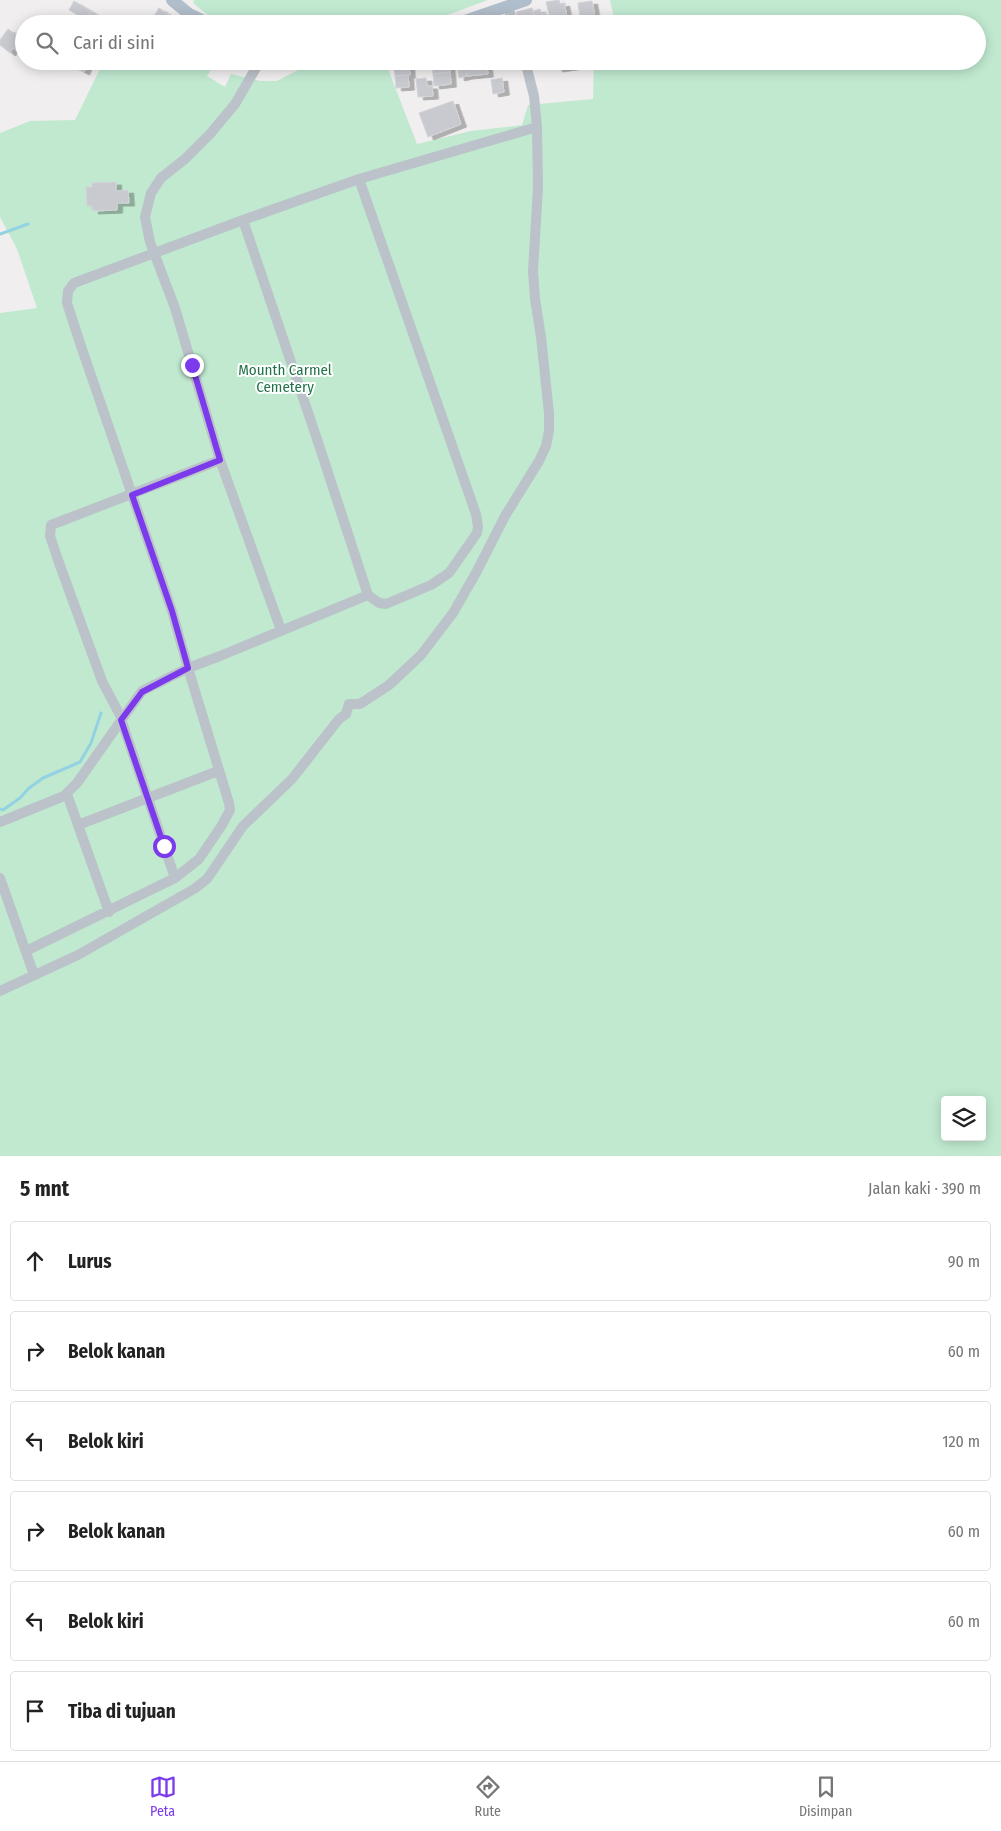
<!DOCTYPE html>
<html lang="id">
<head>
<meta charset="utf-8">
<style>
	body { margin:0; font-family:"Fira Sans Condensed",sans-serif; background:#f2f2f2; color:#222 }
	.controls { position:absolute; right:15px; bottom:15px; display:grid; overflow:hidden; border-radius:5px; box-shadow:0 2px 12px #0003 }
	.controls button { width:45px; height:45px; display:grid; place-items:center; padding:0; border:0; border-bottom:1px solid #e0e0e0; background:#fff; color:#222; font:25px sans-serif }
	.stop { position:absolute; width:15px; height:15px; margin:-11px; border:4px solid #7c3aed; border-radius:50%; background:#fff }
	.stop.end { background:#7c3aed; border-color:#fff; box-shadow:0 1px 5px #0008 }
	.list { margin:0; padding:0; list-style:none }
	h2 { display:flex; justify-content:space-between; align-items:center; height:65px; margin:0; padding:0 20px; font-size:21px }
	h2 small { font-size:16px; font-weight:400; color:#767676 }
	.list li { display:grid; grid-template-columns:32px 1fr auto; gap:15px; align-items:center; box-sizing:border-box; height:80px; margin:0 10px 10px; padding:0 10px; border:1px solid #e0e0e0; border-radius:5px }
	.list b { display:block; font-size:19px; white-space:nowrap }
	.list em { font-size:16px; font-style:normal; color:#767676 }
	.icon { flex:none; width:28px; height:28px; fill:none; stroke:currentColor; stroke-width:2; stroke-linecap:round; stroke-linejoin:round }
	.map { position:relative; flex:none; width:1001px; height:1156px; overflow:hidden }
	.search { position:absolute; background:#fff; box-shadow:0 2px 12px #0003; left:15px; right:15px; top:15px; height:55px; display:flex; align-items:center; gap:12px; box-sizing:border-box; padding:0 18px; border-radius:28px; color:#767676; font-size:19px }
	.sheet { height:605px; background:#fff }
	nav { display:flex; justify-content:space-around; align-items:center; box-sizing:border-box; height:70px; border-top:1px solid #e0e0e0; background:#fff; font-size:14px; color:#767676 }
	nav a { display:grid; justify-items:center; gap:2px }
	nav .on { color:#7c3aed }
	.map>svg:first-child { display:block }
	.green { fill:#c1e9d0; fill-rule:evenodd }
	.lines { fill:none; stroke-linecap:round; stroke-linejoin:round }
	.stream { stroke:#93d2e2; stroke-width:3 }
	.building { fill:#c9cad0; stroke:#d2d4d9; filter:url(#shadow) }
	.minor { stroke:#bbc2c9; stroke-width:10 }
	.major { stroke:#b0bdca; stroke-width:12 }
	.route { stroke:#7c3aed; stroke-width:6 }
	.labels { text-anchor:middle; stroke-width:4; stroke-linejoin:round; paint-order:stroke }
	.park-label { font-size:15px; fill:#217249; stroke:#fff }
</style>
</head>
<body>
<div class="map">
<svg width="1001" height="1156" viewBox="0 0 1001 1156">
	<defs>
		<filter id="shadow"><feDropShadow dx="5.5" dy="3" stdDeviation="0" flood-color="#0004"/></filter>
	</defs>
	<rect width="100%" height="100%" fill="#f0eeee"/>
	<path class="green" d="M194 0H488L423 24H227L208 15 193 3Z
		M610 0H1001V1156H0V313L37 308 17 249 0 217V133L30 121 75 120 102 65 130 61H213L215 63 207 76 225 87 231 74 260 81H277L298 70 324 69 355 61H385L417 144 471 131 522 125 528 105 593 99 594 61H977V24H614V18ZM945 1100H982V1137H945Z"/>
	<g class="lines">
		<path class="stream" d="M0 234 28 224
			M0 809 3 810 20 798 28 789 43 778 80 762 91 743 101 713"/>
	</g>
	<path class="building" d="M559 0 560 4 564 3 567 17 557 20 556 16 550 18 546 2Z
		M74 1 91 11 86 20 69 10Z
		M592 1 596 23 581 24 578 3Z
		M159 8 183 24H149Z
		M532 8 535 20 520 24 516 12Z
		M540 9 542 14 546 13 549 24H536L533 11Z
		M91 11 107 21 105 24H92L86 20Z
		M567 17 568 24H551V21Z
		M8 29 21 38 18 42 21 44 16 51 13 48 10 53 0 45V40Z
		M62 61H89L84 72Z
		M391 61H410L411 66 391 67Z
		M466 61H486L488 74 467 76Z
		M556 61H584L585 65 557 69Z
		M444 62H449L450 72 433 74 432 63Z
		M466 62 467 76 459 78 457 63Z
		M409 66 410 75 395 76 394 67Z
		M450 72 451 84 434 86 433 74Z
		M408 75 409 87 396 88 395 76Z
		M426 78 427 86H432L433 96 418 97 416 79Z
		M502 78 504 92 493 94 491 80Z
		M453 101 461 124 428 137 419 113Z
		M116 182V191L128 190 129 203H117V210L93 211V206H87L86 187H92V183Z"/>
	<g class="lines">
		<path class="minor" d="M508 6 513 24
			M260 61 235 104 210 134 185 159 161 178 151 193 145 217 150 242 175 308 220 460 281 630
			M359 179 476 514 478 527 477 533 449 573 431 585 386 604 379 603 368 595 220 656 188 668 172 611 81 346 67 303 68 291 74 283 243 220 359 179 537 127
			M243 220 318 442 368 595
			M121 719 175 878
			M122 719 102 681 58 560 50 536 51 525 220 460
			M67 794 109 912
			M0 822 64 796 77 783 142 691 188 668 229 803 230 810 222 825 199 859 175 878 26 951
			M78 825 218 771
			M0 878 34 975
			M0 991 78 955 194 889 207 879 243 826 292 779 339 719 346 714 349 704H360L389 685 421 655 453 613 477 571 505 516 539 461 546 446 549 431V413L541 337 535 299 533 271 538 187 537 127 534 96 525 61"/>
		<path class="major" d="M172 0 189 14 210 24
			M456 24 526 0
			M294 61 311 64 338 61"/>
	</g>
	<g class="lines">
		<path class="route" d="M164 846 121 720 142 692 188 668 172 611 132 495 220 460 192 365"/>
	</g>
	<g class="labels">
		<g class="park-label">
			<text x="285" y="375">Mounth Carmel<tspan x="285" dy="17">Cemetery</tspan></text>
		</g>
	</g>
</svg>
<div class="controls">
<button><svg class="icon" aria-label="layers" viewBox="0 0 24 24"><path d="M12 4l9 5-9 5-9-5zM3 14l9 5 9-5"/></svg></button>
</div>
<div class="stop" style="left:164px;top:846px"></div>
<div class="stop end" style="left:192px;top:365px"></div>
<div class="search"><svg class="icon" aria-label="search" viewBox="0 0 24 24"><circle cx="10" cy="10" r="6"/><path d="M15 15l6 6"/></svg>Cari di sini</div>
</div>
<section class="sheet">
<h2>5 mnt<small>Jalan kaki · 390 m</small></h2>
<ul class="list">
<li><svg class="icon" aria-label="ahead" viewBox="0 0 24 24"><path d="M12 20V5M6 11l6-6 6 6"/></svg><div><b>Lurus</b></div><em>90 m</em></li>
<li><svg class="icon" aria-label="right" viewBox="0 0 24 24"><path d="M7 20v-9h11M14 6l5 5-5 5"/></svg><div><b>Belok kanan</b></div><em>60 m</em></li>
<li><svg class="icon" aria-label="left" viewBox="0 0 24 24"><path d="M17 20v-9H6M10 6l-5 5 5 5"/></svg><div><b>Belok kiri</b></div><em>120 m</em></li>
<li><svg class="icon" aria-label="right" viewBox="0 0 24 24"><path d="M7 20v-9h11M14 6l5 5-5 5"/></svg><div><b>Belok kanan</b></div><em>60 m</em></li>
<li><svg class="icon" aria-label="left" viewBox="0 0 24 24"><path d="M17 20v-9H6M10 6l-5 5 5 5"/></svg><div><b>Belok kiri</b></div><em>60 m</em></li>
<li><svg class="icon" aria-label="arrive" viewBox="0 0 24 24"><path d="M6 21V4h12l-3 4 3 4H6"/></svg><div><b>Tiba di tujuan</b></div></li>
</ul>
</section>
<nav>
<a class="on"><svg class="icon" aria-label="map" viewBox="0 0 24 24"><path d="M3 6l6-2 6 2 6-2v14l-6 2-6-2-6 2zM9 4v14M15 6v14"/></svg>Peta</a>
<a><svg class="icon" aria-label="directions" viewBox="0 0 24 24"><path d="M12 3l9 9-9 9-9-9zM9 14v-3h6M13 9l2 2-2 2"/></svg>Rute</a>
<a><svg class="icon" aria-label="saved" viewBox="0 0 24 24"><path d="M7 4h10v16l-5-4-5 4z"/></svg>Disimpan</a>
</nav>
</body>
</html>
